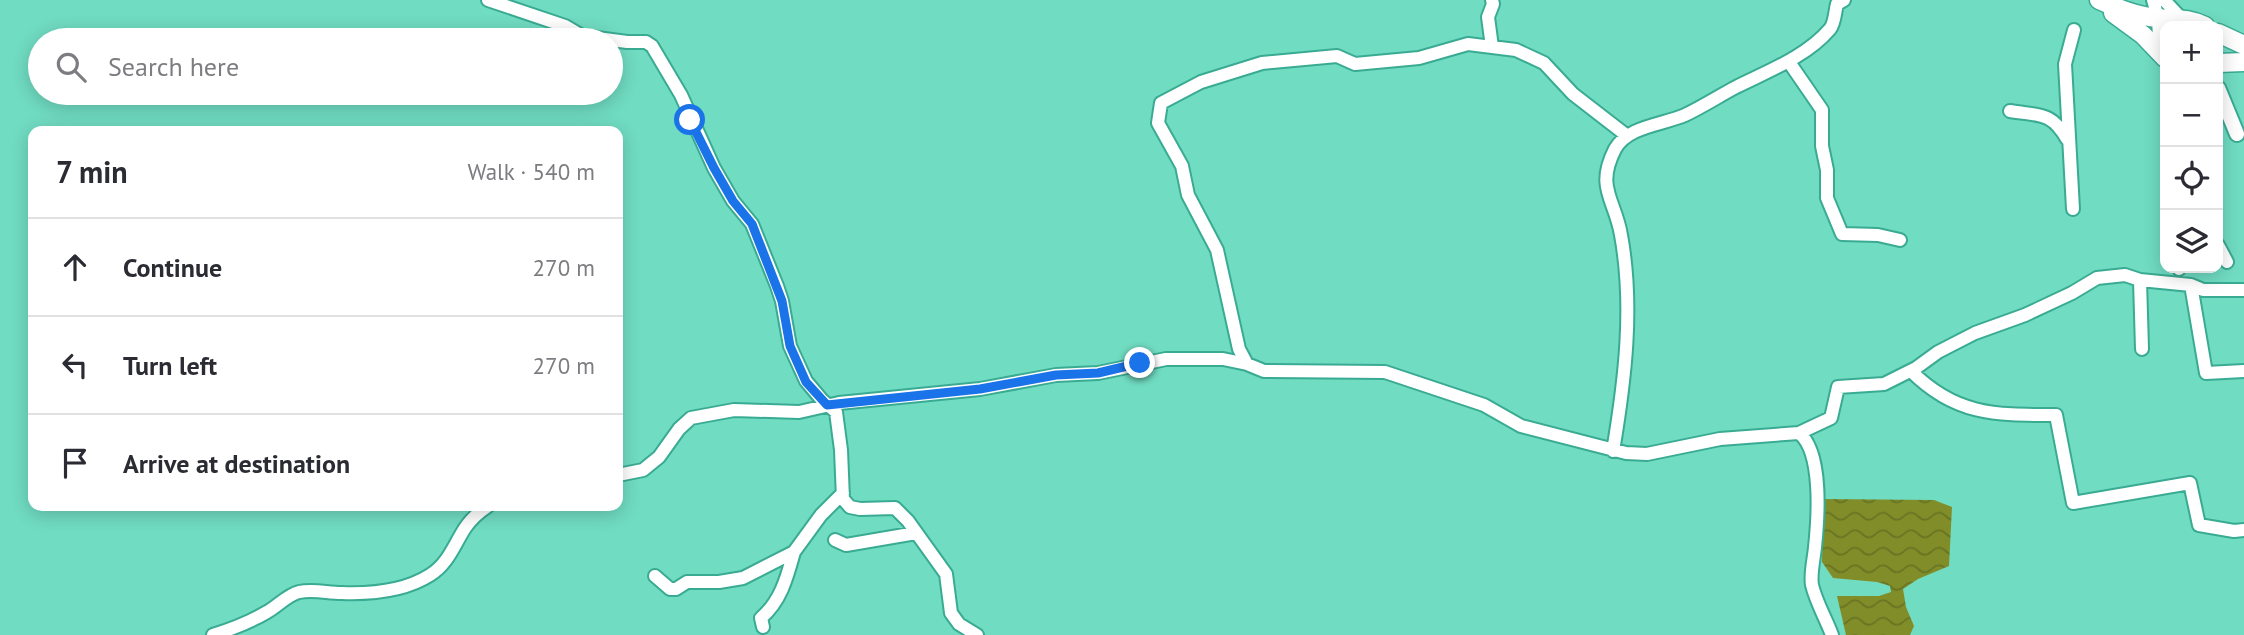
<!DOCTYPE html>
<html lang="en">
<head>
<meta charset="utf-8">
<style>
	body { margin:0; font-family:"PT Sans",sans-serif; background:#f7f7f7; color:#2b2b33 }
	.controls { position:absolute; right:21px; top:21px; display:grid; overflow:hidden; border-radius:14px; box-shadow:0 4px 18px #0003 }
	.controls button { width:63px; height:63px; display:grid; place-items:center; padding:0; border:0; border-bottom:2px solid #e1e1e2; background:#fff; color:#2b2b33; font:35px sans-serif }
	.stop { position:absolute; width:21px; height:21px; margin:-16px; border:5px solid #1a73e8; border-radius:50%; background:#fff }
	.stop.end { background:#1a73e8; border-color:#fff; box-shadow:0 2px 7px #0008 }
	.list { margin:0; padding:0; list-style:none }
	h2 { display:flex; justify-content:space-between; align-items:center; height:91px; margin:0; padding:0 28px; font-size:30px }
	h2 small { font-size:23px; font-weight:400; color:#7c7c81 }
	.list li { display:grid; grid-template-columns:46px 1fr auto; gap:21px; align-items:center; box-sizing:border-box; height:98px; padding:0 28px; border-top:2px solid #e1e1e2 }
	.list b { display:block; font-size:26px; white-space:nowrap }
	.list em { font-size:23px; font-style:normal; color:#7c7c81 }
	.icon { flex:none; width:38px; height:38px; fill:none; stroke:currentColor; stroke-width:2; stroke-linecap:round; stroke-linejoin:round }
	.map { position:relative; flex:none; width:2244px; height:635px; overflow:hidden }
	.search { position:absolute; background:#fff; box-shadow:0 4px 18px #0003; left:28px; top:28px; width:595px; height:77px; display:flex; align-items:center; gap:18px; box-sizing:border-box; padding:0 24px; border-radius:38px; color:#7c7c81; font-size:26px }
	.panel { position:absolute; background:#fff; box-shadow:0 4px 18px #0003; left:28px; top:126px; width:595px; height:385px; border-radius:14px }
	.map>svg:first-child { display:block }
	.water { fill:url(#water-waves) }
	.lines { fill:none; stroke-linecap:round; stroke-linejoin:round }
	.minor-casing { stroke:#3aab93; stroke-width:16 }
	.major-casing { stroke:#3aab93; stroke-width:18 }
	.highway-casing { stroke:#3aab93; stroke-width:21 }
	.minor { stroke:#fff; stroke-width:12 }
	.major { stroke:#fff; stroke-width:14 }
	.highway { stroke:#fff; stroke-width:18 }
	.route { stroke:#1a73e8; stroke-width:9 }
</style>
</head>
<body>
<div class="map">
<svg width="2244" height="635" viewBox="0 0 2244 635">
	<defs>
		<pattern id="water-waves" width="16" height="10" patternUnits="userSpaceOnUse" patternTransform="scale(1.75)"><rect width="16" height="10" fill="#818d28"/><path d="M0 5q4-4 8 0t8 0" fill="none" stroke="#687423"/></pattern>
	</defs>
	<rect width="100%" height="100%" fill="#70dcc2"/>
	<path class="water" d="M1823 499 1934 500 1952 507 1949 566 1918 579 1903 589 1906 607 1914 626 1910 635H1846L1837 596H1879L1891 592 1890 586 1877 582 1833 578 1822 562Z"/>
	<g class="lines">
		<g class="minor-casing">
			<path id="minor" d="M488 0 565 26 582 36 627 42H646L652 46 681 95 714 168 733 201 752 224 777 286 782 301 790 346 806 381 822 400 836 412 841 450 843 499 850 507 860 509 895 508 908 521 946 574 951 613 959 624 977 635
				M2153 0 2158 18 2159 38
				M2164 0 2181 18
				M1492 47 1488 17 1493 4 1492 0
				M1789 62 1822 110V146L1827 170V198L1842 234 1878 235 1900 240
				M2010 111C2039 116 2051 111 2067 139
				M2073 209 2065 64 2074 30
				M2218 245 2227 262
				M2179 268V269
				M2140 280 2191 285 2206 373 2244 371
				M2191 285 2203 290H2244
				M1247 364 1239 349 1217 250 1188 195 1182 166 1158 123 1161 103 1201 82 1262 63 1337 56 1355 64 1419 58 1468 44 1516 50 1544 63 1573 94 1626 135
				M1911 371C1956 416 1996 415 2056 415L2073 503 2190 483 2199 525 2234 531 2244 530
				M1799 433 1831 418 1838 387 1884 384 1916 368 1938 352 1975 333 2025 315 2072 293 2097 278 2125 275 2140 280 2142 349
				M1613 451C1625 380 1634 306 1621 235 1615 199 1595 188 1615 149 1628 126 1662 125 1685 115 1702 107 1719 96 1736 87 1768 71 1806 57 1830 29 1835 23 1835 11 1837 4L1844 0
				M618 475 643 470 659 457 679 429 691 418 734 410 799 412 839 403 980 389 1056 375 1098 373 1166 359H1223L1247 364 1264 371 1385 372 1484 405 1521 426 1626 453 1647 454 1720 439 1799 433C1823 452 1818 519 1815 547 1814 559 1810 574 1812 585 1816 602 1826 619 1832 635
				M835 540 846 545 916 533
				M655 576 670 589H676L687 582H719L743 578 794 552 821 515 843 493
				M763 627 761 618C781 601 787 577 794 552
				M213 635C232 629 250 622 267 612 278 606 287 595 299 592 314 589 327 593 342 593 370 594 405 591 430 575 448 564 454 545 465 528 471 519 479 512 488 506"/>
		</g>
		<g class="major-casing">
			<path id="major" d="M2218 88 2237 134"/>
		</g>
		<g class="highway-casing">
			<path id="highway" d="M2099 0C2117 8 2136 16 2157 18 2176 20 2186 17 2205 26
				M2113 13 2143 35 2165 58
				M2218 33 2244 45
				M2218 63 2244 62"/>
		</g>
		<use href="#minor" class="minor"/>
		<use href="#major" class="major"/>
		<use href="#highway" class="highway"/>
	</g>
	<g class="lines">
		<path class="route" d="M690 120 714 168 733 201 752 224 782 301 790 346 806 382 827 405 980 389 1056 375 1098 373 1140 363"/>
	</g>
</svg>
<div class="controls">
<button>+</button>
<button>−</button>
<button><svg class="icon" aria-label="locate" viewBox="0 0 24 24"><circle cx="12" cy="12" r="6"/><path d="M12 2v4M12 18v4M2 12h4M18 12h4"/></svg></button>
<button><svg class="icon" aria-label="layers" viewBox="0 0 24 24"><path d="M12 4l9 5-9 5-9-5zM3 14l9 5 9-5"/></svg></button>
</div>
<div class="stop" style="left:690px;top:120px"></div>
<div class="stop end" style="left:1140px;top:363px"></div>
<div class="search"><svg class="icon" aria-label="search" viewBox="0 0 24 24"><circle cx="10" cy="10" r="6"/><path d="M15 15l6 6"/></svg>Search here</div>
<section class="panel">
<h2>7 min<small>Walk · 540 m</small></h2>
<ul class="list">
<li><svg class="icon" aria-label="ahead" viewBox="0 0 24 24"><path d="M12 20V5M6 11l6-6 6 6"/></svg><div><b>Continue</b></div><em>270 m</em></li>
<li><svg class="icon" aria-label="left" viewBox="0 0 24 24"><path d="M17 20v-9H6M10 6l-5 5 5 5"/></svg><div><b>Turn left</b></div><em>270 m</em></li>
<li><svg class="icon" aria-label="arrive" viewBox="0 0 24 24"><path d="M6 21V4h12l-3 4 3 4H6"/></svg><div><b>Arrive at destination</b></div></li>
</ul>
</section>
</div>
</body>
</html>
